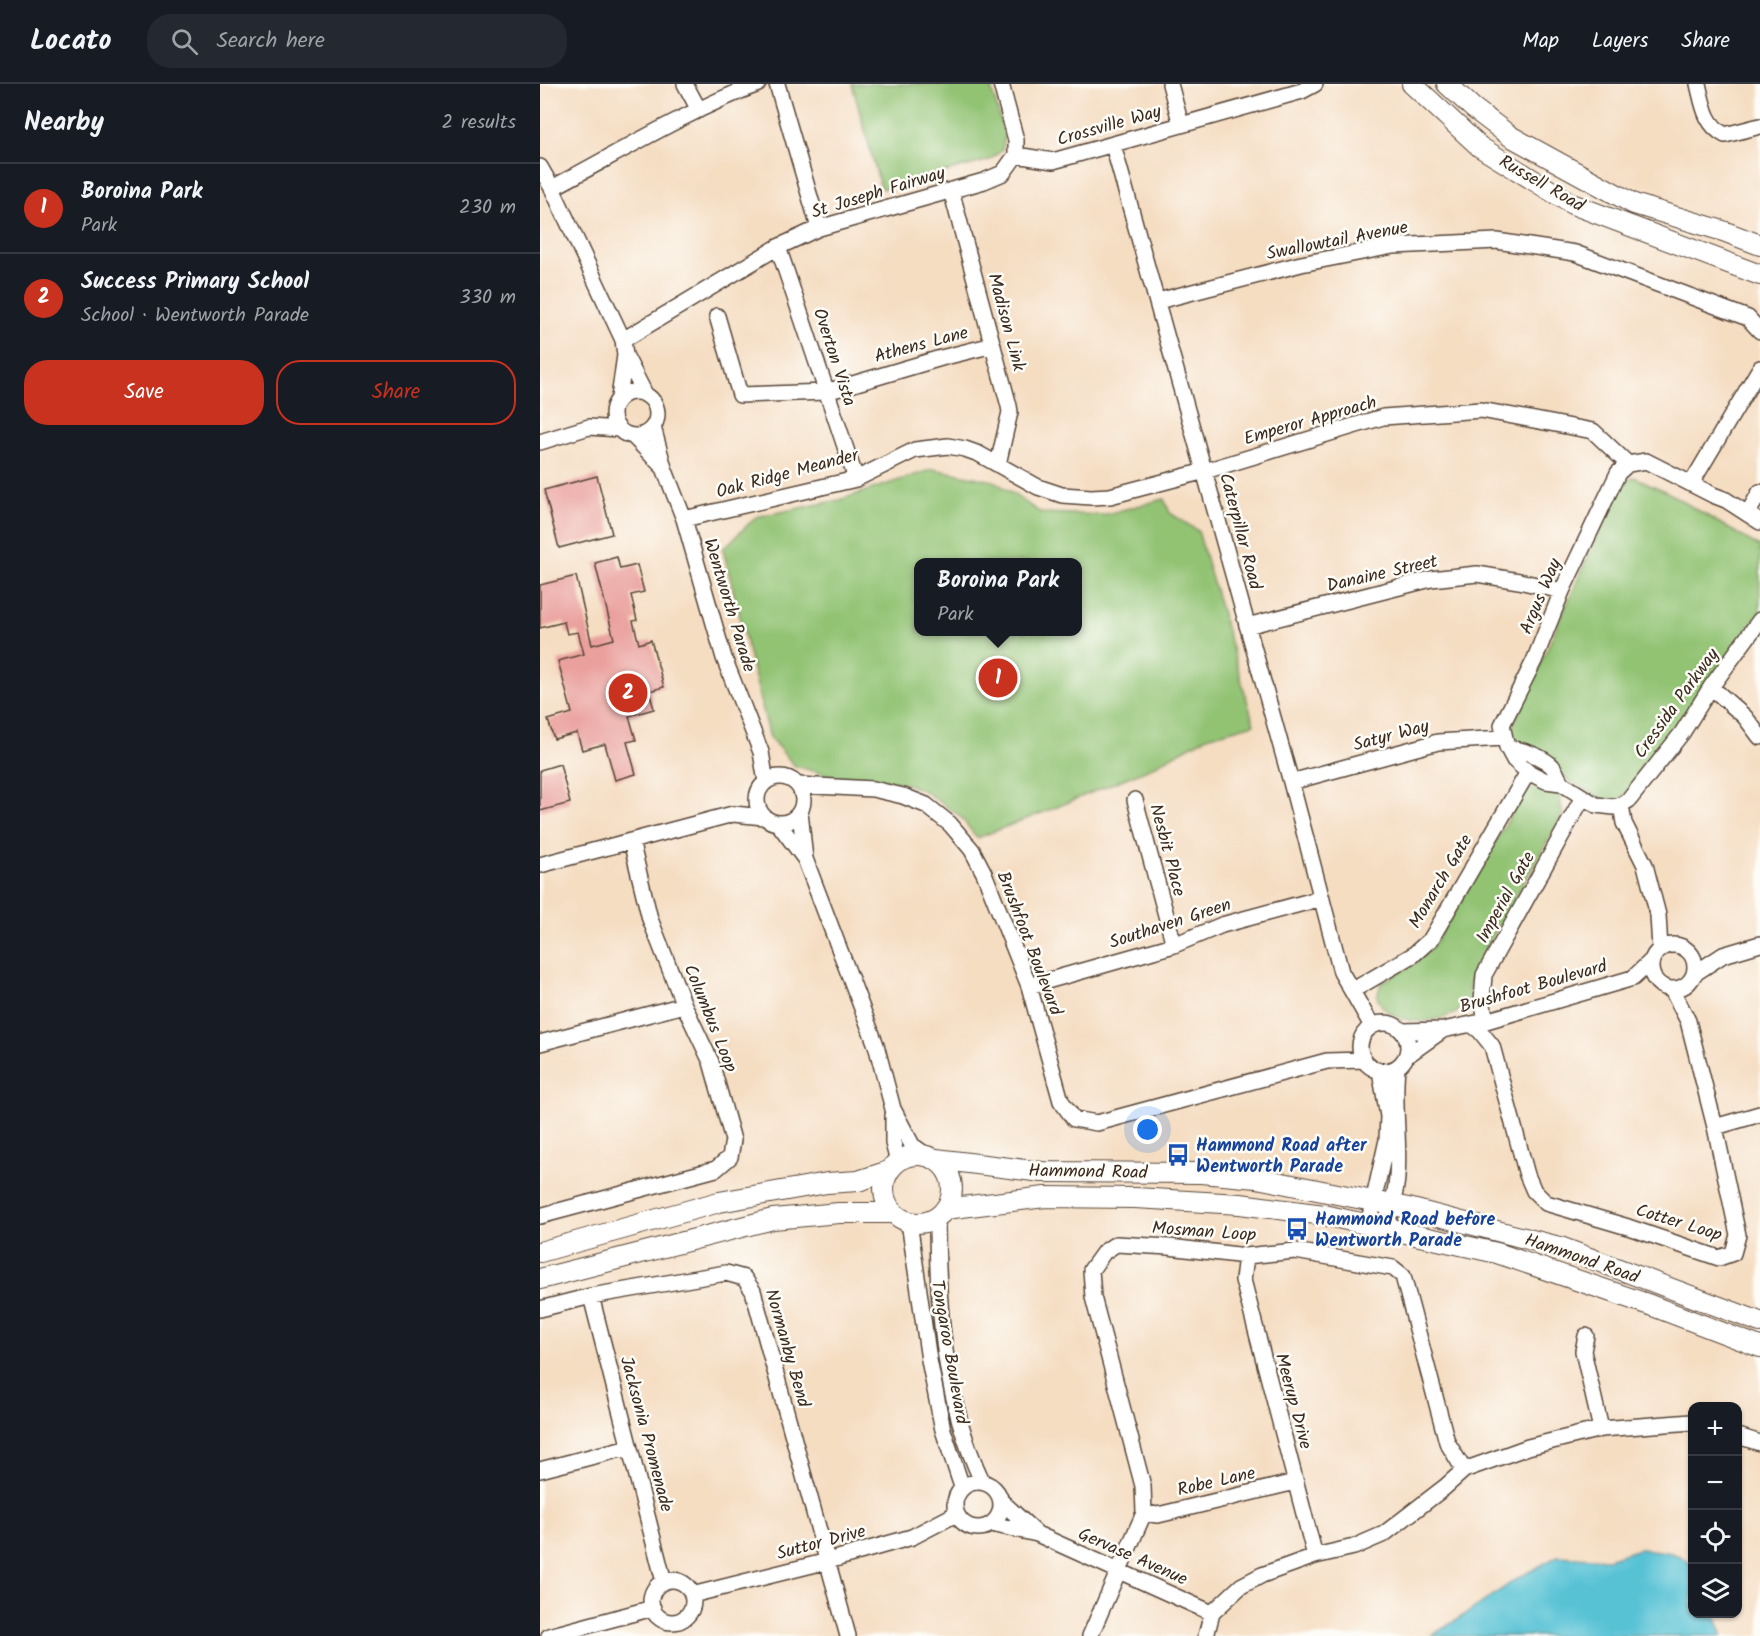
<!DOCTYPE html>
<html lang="en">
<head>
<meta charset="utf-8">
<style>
	body { margin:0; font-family:Kalam,sans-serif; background:#242831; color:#f1f3f6 }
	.controls { position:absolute; right:18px; bottom:18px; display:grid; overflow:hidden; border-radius:12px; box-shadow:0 2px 4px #0004 }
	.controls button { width:54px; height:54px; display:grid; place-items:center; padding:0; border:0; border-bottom:2px solid #363941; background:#171b24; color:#f1f3f6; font:30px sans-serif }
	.you { position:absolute; left:608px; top:1046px; width:21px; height:21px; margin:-15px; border:4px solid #fff; border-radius:50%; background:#1a73e8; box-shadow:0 0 0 9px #1a73e833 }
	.badge { display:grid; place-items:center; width:39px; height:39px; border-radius:50%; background:#c8321e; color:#fff; font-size:20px; font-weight:700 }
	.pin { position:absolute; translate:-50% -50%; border:3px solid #fff; box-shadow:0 2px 6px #0006 }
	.popup { position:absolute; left:374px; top:474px; width:168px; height:78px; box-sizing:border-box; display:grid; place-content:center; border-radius:12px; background:#171b24; filter:drop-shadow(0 2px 4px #0005); font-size:20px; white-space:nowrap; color:#9ea1a6 }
	.popup b { font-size:22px; color:#f1f3f6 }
	.popup::after { content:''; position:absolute; left:50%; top:100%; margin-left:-12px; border:12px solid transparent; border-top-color:#171b24 }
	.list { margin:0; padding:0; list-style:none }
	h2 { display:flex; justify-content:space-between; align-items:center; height:78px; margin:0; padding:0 24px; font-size:26px }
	h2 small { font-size:20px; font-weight:400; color:#9ea1a6 }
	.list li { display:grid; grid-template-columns:39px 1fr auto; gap:18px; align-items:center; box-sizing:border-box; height:90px; padding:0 24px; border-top:2px solid #363941 }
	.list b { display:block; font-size:22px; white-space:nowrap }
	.list p { margin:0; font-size:20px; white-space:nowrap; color:#9ea1a6 }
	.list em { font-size:20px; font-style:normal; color:#9ea1a6 }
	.actions { display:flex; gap:12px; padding:18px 24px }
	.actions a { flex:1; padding:14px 0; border:2px solid #c8321e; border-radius:24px; text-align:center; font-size:21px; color:#c8321e }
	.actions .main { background:#c8321e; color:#fff }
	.icon { flex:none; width:33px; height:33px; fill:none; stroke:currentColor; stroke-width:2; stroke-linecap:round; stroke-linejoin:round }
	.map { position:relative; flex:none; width:1220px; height:1552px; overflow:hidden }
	header { display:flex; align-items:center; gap:36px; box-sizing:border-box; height:84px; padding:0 30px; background:#171b24; border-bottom:2px solid #363941 }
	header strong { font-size:28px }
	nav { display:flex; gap:33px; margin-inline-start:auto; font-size:21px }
	.search { width:420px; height:54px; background:#242831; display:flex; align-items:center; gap:15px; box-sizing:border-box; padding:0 21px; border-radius:24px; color:#9ea1a6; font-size:22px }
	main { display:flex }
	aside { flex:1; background:#171b24 }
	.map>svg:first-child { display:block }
	.green { fill:#92c373; stroke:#667648; stroke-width:1.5; fill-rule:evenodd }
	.water { fill:#59c2d5; stroke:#4a767a; stroke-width:1.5 }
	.building { fill:#eaa09d }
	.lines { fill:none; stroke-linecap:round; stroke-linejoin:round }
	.minor-casing { stroke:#574537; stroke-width:18 }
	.major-casing { stroke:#574537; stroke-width:22 }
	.minor { stroke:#fff; stroke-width:15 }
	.major { stroke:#fff; stroke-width:20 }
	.labels { text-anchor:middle; stroke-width:5; stroke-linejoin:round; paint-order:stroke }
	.street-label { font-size:18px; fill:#3b2a1e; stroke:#fdfcf7 }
	.transit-label { font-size:18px; font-weight:bold; fill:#164399; stroke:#fdfcf7; text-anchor:start }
</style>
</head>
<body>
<header>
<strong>Locato</strong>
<div class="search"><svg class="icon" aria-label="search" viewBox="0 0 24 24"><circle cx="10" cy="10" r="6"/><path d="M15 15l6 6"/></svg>Search here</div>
<nav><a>Map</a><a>Layers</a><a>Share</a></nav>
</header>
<main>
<aside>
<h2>Nearby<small>2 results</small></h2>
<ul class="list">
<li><span class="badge">1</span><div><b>Boroina Park</b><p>Park</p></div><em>230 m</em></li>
<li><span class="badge">2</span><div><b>Success Primary School</b><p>School · Wentworth Parade</p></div><em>330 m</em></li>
</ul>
<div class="actions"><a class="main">Save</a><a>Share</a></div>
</aside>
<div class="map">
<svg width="1220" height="1552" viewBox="0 0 1220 1552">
	<rect width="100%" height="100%" fill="#fdfcf7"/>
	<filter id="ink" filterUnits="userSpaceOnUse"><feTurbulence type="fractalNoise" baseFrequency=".0167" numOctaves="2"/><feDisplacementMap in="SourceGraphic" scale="12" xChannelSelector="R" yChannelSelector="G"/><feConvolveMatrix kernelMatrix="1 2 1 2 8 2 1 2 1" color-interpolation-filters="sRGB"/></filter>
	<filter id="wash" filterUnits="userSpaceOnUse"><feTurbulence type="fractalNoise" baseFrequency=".008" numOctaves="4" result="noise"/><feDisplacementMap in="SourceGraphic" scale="24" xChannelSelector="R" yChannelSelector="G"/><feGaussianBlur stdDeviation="1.35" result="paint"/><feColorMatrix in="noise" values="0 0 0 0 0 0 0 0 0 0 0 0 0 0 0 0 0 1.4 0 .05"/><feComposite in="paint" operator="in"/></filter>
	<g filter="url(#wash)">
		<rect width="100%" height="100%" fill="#f5ddc2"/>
		<path class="green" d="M312 0H450L465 52 462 66 450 76 341 105Z
			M393 385 454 397 501 429 563 431 624 415 630 429 658 447 714 640 667 653 612 683 517 723 437 754 420 732 384 707 370 701 342 695 296 693 255 682 230 654 183 465 216 433 299 416ZM538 478V548H378V478Z
			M1094 393 1127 408 1220 463V527L1199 559 1100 694 1079 716 1069 719 976 667 970 648 1054 459 1083 399Z
			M1002 701 1019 711 1023 731 934 885 929 901 928 921C907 938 866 945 844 924 841 921 839 916 837 913L841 899 876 879 894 861 986 706Z"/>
		<path class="water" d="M1099 1465C1114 1466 1149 1467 1152 1486 1155 1500 1152 1516 1152 1530H1174L1183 1552H891L926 1530 978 1494 1018 1472 1068 1475Z"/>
		<g id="blocks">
			<path class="building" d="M57 392 72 450 19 464 4 406Z
				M77 473 80 485 97 481 104 508 91 511 97 536 93 537 99 560 111 556 124 603 109 607 114 625 89 632 96 656 87 658 96 690 75 696 65 660 42 666 37 649 14 655 8 636 32 629 18 577 44 570 38 548 27 550 24 538 0 544V501L36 492 52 561 74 555 55 479Z
				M20 680 30 719 0 727V686Z"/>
		</g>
	</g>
	<g filter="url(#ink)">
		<use href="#blocks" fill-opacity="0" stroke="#574537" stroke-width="1.5"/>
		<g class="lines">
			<g class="minor-casing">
				<path id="minor" d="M145 0 159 26
					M237 0 279 144
					M630 0 641 41
					M1158 0C1163 20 1165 41 1185 51L1220 42
					M573 61 751 698 801 888 832 942
					M476 71 513 77 762 7 775 0
					M0 83 12 104 83 256 85 271 79 314
					M12 104C80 68 147 27 218 0
					M411 106 469 322 470 328 458 380
					M238 163 316 395
					M618 217 761 180 853 162 957 157 1035 169 1208 234 1220 247
					M177 232 200 311 286 308 401 274 453 261
					M83 256 238 163 279 144 444 97 463 89 476 71V56L461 0
					M85 271 105 310
					M73 330a22 22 0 1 1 44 0a22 22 0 1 1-44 0Z
					M113 343 124 384 144 435 184 574 221 668 226 698
					M93 352 122 382
					M0 358 49 343 79 345
					M1088 380 1078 389 1022 507 994 577 962 641 967 663 974 676 988 688 1006 697 1021 699 1056 721 1074 723 1081 721 1084 739 1105 781 1118 831 1120 865
					M1088 380 1106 377 1173 411 1186 416 1220 438
					M1151 400 1220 284
					M1208 429 1220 408
					M144 435 316 395 375 366 408 362 425 365 439 370 498 403 522 411 551 413 570 412 665 387 843 333 941 326 1053 347 1088 380
					M707 542 891 495 937 490 979 497 1022 507
					M1171 603 1205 633 1220 653
					M967 663C982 666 1000 671 1012 682 1016 687 1018 694 1021 699
					M217 716a23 23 0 1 1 46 0a23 23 0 1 1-46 0Z
					M751 698 898 658 963 654
					M258 701 333 705 363 712 386 721 410 740 432 766 444 789 489 902 521 1017 534 1035 557 1039 787 977 823 976
					M595 716 634 861
					M1081 721 1089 716 1142 649 1171 603 1220 536
					M260 728 265 775 336 961 353 1025 372 1061 386 1071
					M238 739 265 775
					M0 781 193 730 224 733
					M1111 883a22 22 0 1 1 44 0a22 22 0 1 1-44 0Z
					M1154 890 1183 871 1220 860
					M489 902 634 861 682 841 782 814
					M820 902 873 871 891 855 988 688
					M946 937 942 916 944 891 1043 713
					M820 963a24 24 0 1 1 48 0a24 24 0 1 1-48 0Z
					M931 940 940 947 952 962 987 1091 994 1107 1006 1119 1088 1143 1179 1174 1193 1169 1198 1151 1175 1043 1148 937 1132 906
					M863 947 903 946 946 937 1093 894 1111 877
					M0 959 144 921
					M868 971 903 946
					M353 1031V1059L358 1078
					M1175 1043 1220 1030
					M0 1132 176 1085 190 1073 193 1056 171 978 144 921 110 835 91 757
					M397 1133C397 1222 404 1316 442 1397
					M369 1138 389 1276 403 1346 422 1403
					M828 1141 847 1056 848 1032 840 987
					M846 1145C850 1128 856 1110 857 1093 860 1057 853 1021 857 984
					M706 1172 703 1196 775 1472
					M51 1212 124 1498
					M0 1225 51 1212 186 1189 204 1194 213 1207 308 1552
					M1046 1252 1043 1267 1061 1345
					M1198 1352 1220 1359
					M0 1386 89 1363
					M415 1421a23 23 0 1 1 46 0a23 23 0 1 1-46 0Z
					M461 1417 497 1450
					M604 1429 618 1431 755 1398
					M451 1440 497 1450 672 1529
					M111 1517a21 21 0 1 1 42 0a21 21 0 1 1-42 0Z
					M152 1511 288 1477 372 1453 416 1430
					M9 1552 113 1524
					M550 1552 604 1429 603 1402 553 1213 551 1186 564 1168 576 1160 629 1163 706 1172 755 1167 853 1184 863 1192 907 1358 924 1386
					M666 1552 672 1529 701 1502 722 1491 775 1472 814 1463 844 1450 905 1403 924 1386 988 1363 1061 1345 1152 1338"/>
			</g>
			<g class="major-casing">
				<path id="major" d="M872 0 940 63 1032 120 1220 191
					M907 0 933 24 970 52 1094 120 1183 147 1220 161
					M344 1105a34 34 0 1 1 68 0a34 34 0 1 1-68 0Z
					M396 1075 502 1088 661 1089 717 1094 868 1124 1023 1164 1220 1238
					M405 1125 505 1113 595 1114 700 1120 784 1131 957 1169 1110 1221 1220 1263
					M0 1168 179 1118 287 1099 318 1097 349 1087
					M0 1195 233 1135 299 1129H354"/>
			</g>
			<use href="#minor" class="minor"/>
			<use href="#major" class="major"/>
		</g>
	</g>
	<defs>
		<g id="bus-bare" transform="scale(1.8)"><path d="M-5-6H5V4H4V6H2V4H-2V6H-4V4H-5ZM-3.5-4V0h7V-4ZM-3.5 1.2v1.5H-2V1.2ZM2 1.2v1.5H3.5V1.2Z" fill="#1a4fb4" stroke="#fdfcf7" stroke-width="2.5" paint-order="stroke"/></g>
	</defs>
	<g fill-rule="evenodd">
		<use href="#bus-bare" x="638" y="1071"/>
		<use href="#bus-bare" x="757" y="1145"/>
	</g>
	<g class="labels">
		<g class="street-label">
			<text transform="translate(569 41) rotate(-16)" y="6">Crossville Way</text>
			<text transform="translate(1002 99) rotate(30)" y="6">Russell Road</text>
			<text transform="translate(338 108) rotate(-17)" y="6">St Joseph Fairway</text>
			<text transform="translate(797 156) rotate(-11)" y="6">Swallowtail Avenue</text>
			<text transform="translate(467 238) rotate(75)" y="6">Madison Link</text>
			<text transform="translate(381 260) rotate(-15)" y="6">Athens Lane</text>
			<text transform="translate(295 273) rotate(72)" y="6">Overton Vista</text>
			<text transform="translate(770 336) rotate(-16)" y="6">Emperor Approach</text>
			<text transform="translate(247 389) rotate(-15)" y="6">Oak Ridge Meander</text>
			<text transform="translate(701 447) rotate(75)" y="6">Caterpillar Road</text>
			<text transform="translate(842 489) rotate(-13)" y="6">Danaine Street</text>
			<text transform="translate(1000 512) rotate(-67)" y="6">Argus Way</text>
			<text transform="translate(190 521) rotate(73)" y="6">Wentworth Parade</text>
			<text transform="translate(1136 619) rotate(-54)" y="6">Cressida Parkway</text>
			<text transform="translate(851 651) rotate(-15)" y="6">Satyr Way</text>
			<text transform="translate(628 766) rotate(75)" y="6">Nesbit Place</text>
			<text transform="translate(900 797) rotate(-59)" y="6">Monarch Gate</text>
			<text transform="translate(965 813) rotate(-61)" y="6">Imperial Gate</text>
			<text transform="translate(630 839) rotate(-18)" y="6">Southaven Green</text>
			<text transform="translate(490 859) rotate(69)" y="6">Brushfoot Boulevard</text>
			<text transform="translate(993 902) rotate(-16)" y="6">Brushfoot Boulevard</text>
			<text transform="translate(171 934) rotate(68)" y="6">Columbus Loop</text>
			<text transform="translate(548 1087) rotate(1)" y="6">Hammond Road</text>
			<text transform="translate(1139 1138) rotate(17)" y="6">Cotter Loop</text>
			<text transform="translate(664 1147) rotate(4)" y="6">Mosman Loop</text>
			<text transform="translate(1042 1174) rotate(19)" y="6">Hammond Road</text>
			<text transform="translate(248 1264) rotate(74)" y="6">Normanby Bend</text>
			<text transform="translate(410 1268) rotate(80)" y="6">Tongaroo Boulevard</text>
			<text transform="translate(754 1317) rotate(75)" y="6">Meerup Drive</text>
			<text transform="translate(107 1350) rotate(75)" y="6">Jacksonia Promenade</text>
			<text transform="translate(676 1397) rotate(-13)" y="6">Robe Lane</text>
			<text transform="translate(281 1458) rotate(-15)" y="6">Suttor Drive</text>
			<text transform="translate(593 1472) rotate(24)" y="6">Gervase Avenue</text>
		</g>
		<g class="transit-label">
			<text x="656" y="1067">Hammond Road after<tspan x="656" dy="21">Wentworth Parade</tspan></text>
			<text x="775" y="1141">Hammond Road before<tspan x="775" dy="21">Wentworth Parade</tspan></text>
		</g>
	</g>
</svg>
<div class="controls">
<button>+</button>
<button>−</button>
<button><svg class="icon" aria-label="locate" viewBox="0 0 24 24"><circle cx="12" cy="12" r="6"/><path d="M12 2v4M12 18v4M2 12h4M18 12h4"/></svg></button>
<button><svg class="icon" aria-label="layers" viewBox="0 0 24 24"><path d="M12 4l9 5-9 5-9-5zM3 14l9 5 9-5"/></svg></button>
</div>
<div class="you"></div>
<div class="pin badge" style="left:458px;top:594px">1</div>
<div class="popup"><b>Boroina Park</b>Park</div>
<div class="pin badge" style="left:88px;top:609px">2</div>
</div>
</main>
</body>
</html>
